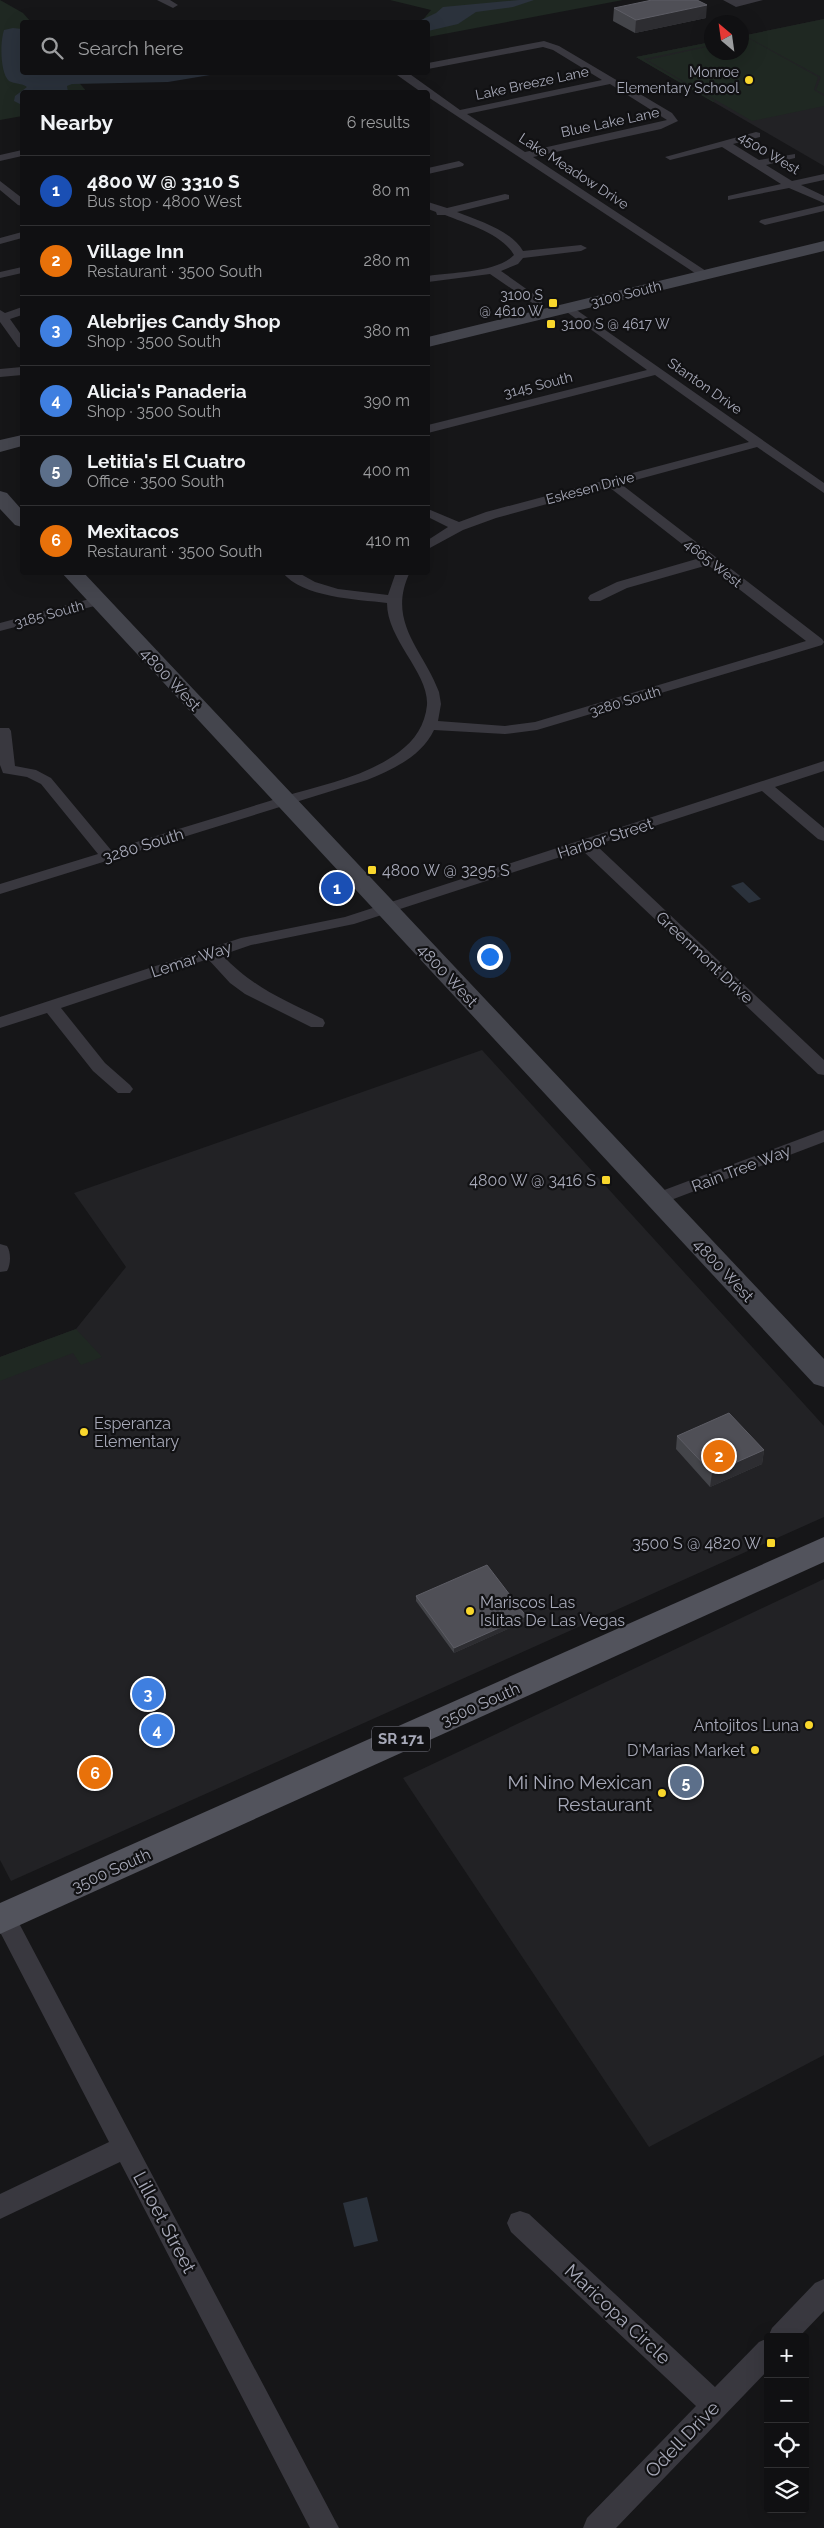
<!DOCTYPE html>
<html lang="en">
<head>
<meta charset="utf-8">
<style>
	body { margin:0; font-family:Raleway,sans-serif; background:#1e1e20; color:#f1f3f6 }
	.controls { position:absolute; right:15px; bottom:15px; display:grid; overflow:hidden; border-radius:5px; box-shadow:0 5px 20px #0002 }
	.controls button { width:45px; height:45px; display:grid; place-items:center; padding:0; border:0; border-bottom:1px solid #303032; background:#101012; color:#f1f3f6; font:25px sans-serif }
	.compass { position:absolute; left:704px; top:15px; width:45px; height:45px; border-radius:50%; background:#101012; box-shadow:0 5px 20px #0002; rotate:331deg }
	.you { position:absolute; left:489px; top:956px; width:18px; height:18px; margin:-12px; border:4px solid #fff; border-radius:50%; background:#1a73e8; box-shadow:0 0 0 8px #1a73e833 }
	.badge { display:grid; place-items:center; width:32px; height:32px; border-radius:50%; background:#7c3aed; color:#fff; font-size:16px; font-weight:700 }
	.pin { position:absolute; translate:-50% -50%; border:2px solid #fff; box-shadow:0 1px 5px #0006 }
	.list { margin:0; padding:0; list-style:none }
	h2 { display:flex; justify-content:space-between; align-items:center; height:65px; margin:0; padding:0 20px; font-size:21px }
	h2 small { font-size:16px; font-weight:400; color:#9c9d9f }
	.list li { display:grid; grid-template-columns:32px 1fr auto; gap:15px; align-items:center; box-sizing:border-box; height:70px; padding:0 20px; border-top:1px solid #303032 }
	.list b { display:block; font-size:19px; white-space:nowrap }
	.list p { margin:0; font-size:16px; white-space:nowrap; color:#9c9d9f }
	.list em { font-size:16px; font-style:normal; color:#9c9d9f }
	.icon { flex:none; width:28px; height:28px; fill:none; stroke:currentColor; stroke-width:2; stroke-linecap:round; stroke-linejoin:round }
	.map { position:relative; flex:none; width:824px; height:2528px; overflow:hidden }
	.search { position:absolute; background:#101012; box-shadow:0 5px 20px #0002; left:20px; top:20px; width:410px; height:55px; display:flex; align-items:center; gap:12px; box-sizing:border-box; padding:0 18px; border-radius:5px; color:#9c9d9f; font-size:19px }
	.panel { position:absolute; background:#101012; box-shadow:0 5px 20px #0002; left:20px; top:90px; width:410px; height:485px; border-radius:5px }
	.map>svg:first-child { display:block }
	.built { fill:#222225 }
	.green { fill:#1f2822 }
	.water { fill:#2b323c }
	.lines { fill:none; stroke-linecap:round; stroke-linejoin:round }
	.street { fill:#39383f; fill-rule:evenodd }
	.secondary { fill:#44454d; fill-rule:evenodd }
	.primary { fill:#52535c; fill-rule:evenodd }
	.wall { fill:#44454a }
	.shaded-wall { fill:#2d2d31 }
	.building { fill:#4f4f56; stroke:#5d5d65 }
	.poi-dot { fill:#f9d72c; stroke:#111113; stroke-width:2 }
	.labels { text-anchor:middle; stroke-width:4.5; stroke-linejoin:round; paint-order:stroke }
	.far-poi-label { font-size:14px; fill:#a7a9b8; stroke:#111113; text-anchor:end }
	.far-street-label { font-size:14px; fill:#a7a9b8; stroke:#111113 }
	.shield { fill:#111113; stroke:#7a7b86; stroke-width:1 }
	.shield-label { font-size:15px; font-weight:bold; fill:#a7a9b8 }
	.street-label { font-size:16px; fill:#a7a9b8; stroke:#111113 }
	.poi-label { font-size:16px; fill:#a7a9b8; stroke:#111113; text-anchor:end }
	.near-poi-label { font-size:19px; fill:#a7a9b8; stroke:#111113; text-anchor:end }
	.near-street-label { font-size:19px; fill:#a7a9b8; stroke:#111113 }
</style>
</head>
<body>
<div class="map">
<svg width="824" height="2528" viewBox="0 0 824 2528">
	<rect width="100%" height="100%" fill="#161618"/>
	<path class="built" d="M824 19V166L636 57 711 42 712 52H742V36Z
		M482 1050 824 1426V1517L11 1881 0 1860V1357L76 1329 126 1267 74 1193Z
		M824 1579V2055L649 2147 403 1778Z"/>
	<path class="green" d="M0 0 23 13 31 22H22V72L71 73 87 92H22V116L0 120Z
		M390 0H623L428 37V22H421L431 10Z
		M824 19V94L816 90 821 77 751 39 742 38V36Z
		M742 39H750L818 77 814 90 824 96V106L752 121 647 60 711 46 712 52H742Z
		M711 42V45L644 59 715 101 713 102 636 57Z
		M76 1329 102 1357 81 1365 73 1353 0 1381V1357Z"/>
	<path class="water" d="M519 0H534L513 7 476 12 458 24 428 31V22H417L436 13 443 7Z
		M13 28 22 29V43L20 47 22 50V72L222 73 168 82 72 84 67 86 68 92H22V105L14 101 15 96 27 87C22 83 15 84 9 81 0 73 0 42 4 30Z
		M743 882 761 899 749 903 731 886Z
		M367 2197 378 2241 354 2247 343 2203Z"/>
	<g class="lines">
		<path class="street" d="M157 0H170L178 5 173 8Z
			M723 0H763L736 7Z
			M544 41 559 46 672 113 678 121 661 129 533 157 709 273V277H701L428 97V92H421L397 75V72H407L460 110 602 80 553 50 543 47 428 69V63ZM610 84 667 120 525 152 467 114Z
			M756 132 760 133V137L733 144 759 160 795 154V158L766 165 792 181 824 174V180L801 185 824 196V203L789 188 728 200V196L781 184 722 147 670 160 665 157Z
			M22 150V156L0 161V155Z
			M459 161 464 164 463 166 428 174V168Z
			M0 181 22 198V206L18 205 0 190Z
			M505 194 509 195V199L457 212C479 221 511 230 523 251L581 245 587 248 581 251 523 258 518 264 501 271 542 300V304H534L490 274 428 282V276C452 272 497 273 514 255 501 233 467 224 445 215H437L436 212 428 209V202L447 208Z
			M824 205V211L765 225 759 222 761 220Z
			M22 232V238L0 244V238Z
			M22 267V273L0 278V272Z
			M568 304 824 483V493L757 447 621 484 822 639 824 642 822 645 537 730 505 734 434 730C422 756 392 770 367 780L0 894V884L98 854 41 784 27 777 3 773 0 765V728H9L11 731 15 766 36 770 51 778 111 850C168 832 225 815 282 797 321 785 366 777 399 752 415 740 425 725 427 705 429 673 387 640 387 603 356 599 303 598 282 572H297L315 582 338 589 388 595 396 572H410C386 622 423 649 439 692L441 704 438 721 505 726 535 722 806 641 708 565 627 588 600 601H590L588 598 590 595 617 582 700 558 609 487 496 518 463 530 428 549V540L448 527 428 517V509L459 522 486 512 749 442 655 375 428 433V425L647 370 564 310V306Z
			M22 307V315L10 319 22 336V348L18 347 0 322V310L5 313Z
			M22 367V375L0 377V369Z
			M97 597 104 601 102 604 0 631V623Z
			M824 761V771L775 787 824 828V841L818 839 762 791 596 845 824 1060V1075L818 1074 582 850 354 924 251 945 222 955C254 988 282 999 323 1019L325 1023 323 1027H311L245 994 230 983 208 959 61 1008 105 1063 130 1085 133 1089 130 1093H118L93 1071 47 1013 0 1028V1017L241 938 345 917Z
			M824 1130V1142L663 1203 657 1205 651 1203 648 1199 651 1195Z
			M0 1244 7 1246C11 1252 11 1264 7 1271L0 1272Z
			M4 1907 12 1910 339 2528H310L120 2162 0 2219V2194L109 2142 0 1932V1908Z
			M520 2211 529 2214 715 2387 759 2342 768 2338V2370L616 2528H583L587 2518 696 2406 511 2232 507 2223 511 2214Z
			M824 2279V2311L799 2337H768L772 2328 815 2283Z"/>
		<path class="secondary" d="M824 241V251L428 347V337Z
			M22 435V446L0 452V440Z
			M0 491 7 493 22 510V527L15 525 0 509Z
			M61 572H83L824 1359V1387L814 1384Z"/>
		<path class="primary" d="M824 1537V1562L0 1934V1903Z"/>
	</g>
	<path class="wall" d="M614 8 706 18 635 33 613 21Z
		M677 1436 764 1450 762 1464 710 1487 676 1449Z
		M416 1596 526 1621 454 1653 416 1601Z"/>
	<path class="shaded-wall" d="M707 5 706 18 635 33 636 20Z
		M764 1450 762 1464 710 1487 712 1473Z
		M526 1616V1621L454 1653V1648Z"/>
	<path class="building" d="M652 0H697L707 5 636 20 614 8Z
		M729 1413 764 1450 712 1473 677 1436Z
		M487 1565 526 1616 454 1648 416 1596Z"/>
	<g class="poi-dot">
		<circle cx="749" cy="80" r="5"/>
		<rect x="548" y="298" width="10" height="10" rx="2.5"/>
		<rect x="546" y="319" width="10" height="10" rx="2.5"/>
		<rect x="367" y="865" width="10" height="10" rx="2.5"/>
		<rect x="601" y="1175" width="10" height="10" rx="2.5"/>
		<circle cx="84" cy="1432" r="5"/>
		<rect x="766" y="1538" width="10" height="10" rx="2.5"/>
		<circle cx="470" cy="1611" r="5"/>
		<circle cx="809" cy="1725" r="5"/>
		<circle cx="755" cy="1750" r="5"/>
		<circle cx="662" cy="1793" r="5"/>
	</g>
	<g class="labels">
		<g class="far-poi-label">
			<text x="739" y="77">Monroe<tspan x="739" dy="16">Elementary School</tspan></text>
			<text x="543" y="300">3100 S<tspan x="543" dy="16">@ 4610 W</tspan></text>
			<text x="561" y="329" text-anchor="start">3100 S @ 4617 W</text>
		</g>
		<g class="far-street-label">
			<text transform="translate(532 83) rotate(-12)" y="5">Lake Breeze Lane</text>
			<text transform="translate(610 122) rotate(-12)" y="5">Blue Lake Lane</text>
			<text transform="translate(769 153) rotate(31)" y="5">4500 West</text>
			<text transform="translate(574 171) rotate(33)" y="5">Lake Meadow Drive</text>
			<text transform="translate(626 294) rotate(-14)" y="5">3100 South</text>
			<text transform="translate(538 385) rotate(-14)" y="5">3145 South</text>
			<text transform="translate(705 386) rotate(35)" y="5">Stanton Drive</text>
			<text transform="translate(590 488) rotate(-15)" y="5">Eskesen Drive</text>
			<text transform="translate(713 563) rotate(38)" y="5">4665 West</text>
			<text transform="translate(49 614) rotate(-15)" y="5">3185 South</text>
			<text transform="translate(625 701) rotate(-17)" y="5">3280 South</text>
		</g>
		<rect class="shield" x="372" y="1726.5" width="58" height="25" rx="4"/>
		<g class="shield-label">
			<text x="401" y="1744">SR 171</text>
		</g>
		<g class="street-label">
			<text transform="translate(171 679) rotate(47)" y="6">4800 West</text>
			<text transform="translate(605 838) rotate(-18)" y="6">Harbor Street</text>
			<text transform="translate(143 845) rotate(-17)" y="6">3280 South</text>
			<text transform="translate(705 957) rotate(43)" y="6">Greenmont Drive</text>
			<text transform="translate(191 959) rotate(-18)" y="6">Lemar Way</text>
			<text transform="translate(448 975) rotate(47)" y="6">4800 West</text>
			<text transform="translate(741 1168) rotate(-21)" y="6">Rain Tree Way</text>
			<text transform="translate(724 1270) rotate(47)" y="6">4800 West</text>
			<text transform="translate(480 1704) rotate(-24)" y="6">3500 South</text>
			<text transform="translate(111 1870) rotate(-24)" y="6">3500 South</text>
		</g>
		<g class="poi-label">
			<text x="382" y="876" text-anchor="start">4800 W @ 3295 S</text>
			<text x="596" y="1186">4800 W @ 3416 S</text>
			<text x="94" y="1429" text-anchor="start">Esperanza<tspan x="94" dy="18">Elementary</tspan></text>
			<text x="761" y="1549">3500 S @ 4820 W</text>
			<text x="480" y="1608" text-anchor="start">Mariscos Las<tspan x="480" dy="18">Islitas De Las Vegas</tspan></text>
			<text x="799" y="1731">Antojitos Luna</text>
			<text x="745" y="1756">D'Marias Market</text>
		</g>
		<g class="near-poi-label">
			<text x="652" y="1789">Mi Nino Mexican<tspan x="652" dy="22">Restaurant</tspan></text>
		</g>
		<g class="near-street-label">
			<text transform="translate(165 2222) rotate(62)" y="7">Lilloet Street</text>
			<text transform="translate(618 2314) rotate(43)" y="7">Maricopa Circle</text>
			<text transform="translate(682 2439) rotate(-46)" y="7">Odell Drive</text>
		</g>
	</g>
</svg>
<div class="controls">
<button>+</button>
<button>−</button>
<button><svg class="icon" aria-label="locate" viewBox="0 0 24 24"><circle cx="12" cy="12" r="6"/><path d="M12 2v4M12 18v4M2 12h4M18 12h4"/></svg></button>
<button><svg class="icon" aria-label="layers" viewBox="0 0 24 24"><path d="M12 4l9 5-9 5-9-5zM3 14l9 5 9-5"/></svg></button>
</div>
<svg class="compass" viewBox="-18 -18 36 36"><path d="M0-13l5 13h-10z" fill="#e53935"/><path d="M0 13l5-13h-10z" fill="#9c9d9f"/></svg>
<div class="you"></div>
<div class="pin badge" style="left:337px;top:888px;background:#1a4fb4">1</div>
<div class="pin badge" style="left:719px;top:1456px;background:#e8710a">2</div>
<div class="pin badge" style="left:148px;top:1694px;background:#3f7fe0">3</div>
<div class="pin badge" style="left:157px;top:1730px;background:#3f7fe0">4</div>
<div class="pin badge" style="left:686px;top:1782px;background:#5c6f8a">5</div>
<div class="pin badge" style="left:95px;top:1773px;background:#e8710a">6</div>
<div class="search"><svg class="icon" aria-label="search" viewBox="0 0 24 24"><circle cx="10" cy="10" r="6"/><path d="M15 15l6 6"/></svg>Search here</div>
<section class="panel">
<h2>Nearby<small>6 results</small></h2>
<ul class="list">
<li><span class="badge" style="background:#1a4fb4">1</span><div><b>4800 W @ 3310 S</b><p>Bus stop · 4800 West</p></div><em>80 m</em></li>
<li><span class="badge" style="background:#e8710a">2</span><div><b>Village Inn</b><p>Restaurant · 3500 South</p></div><em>280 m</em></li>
<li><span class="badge" style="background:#3f7fe0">3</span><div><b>Alebrijes Candy Shop</b><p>Shop · 3500 South</p></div><em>380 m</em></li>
<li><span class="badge" style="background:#3f7fe0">4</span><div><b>Alicia's Panaderia</b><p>Shop · 3500 South</p></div><em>390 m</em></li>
<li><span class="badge" style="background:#5c6f8a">5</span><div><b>Letitia's El Cuatro</b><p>Office · 3500 South</p></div><em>400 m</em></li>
<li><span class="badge" style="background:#e8710a">6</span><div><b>Mexitacos</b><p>Restaurant · 3500 South</p></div><em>410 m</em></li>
</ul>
</section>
</div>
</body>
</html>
